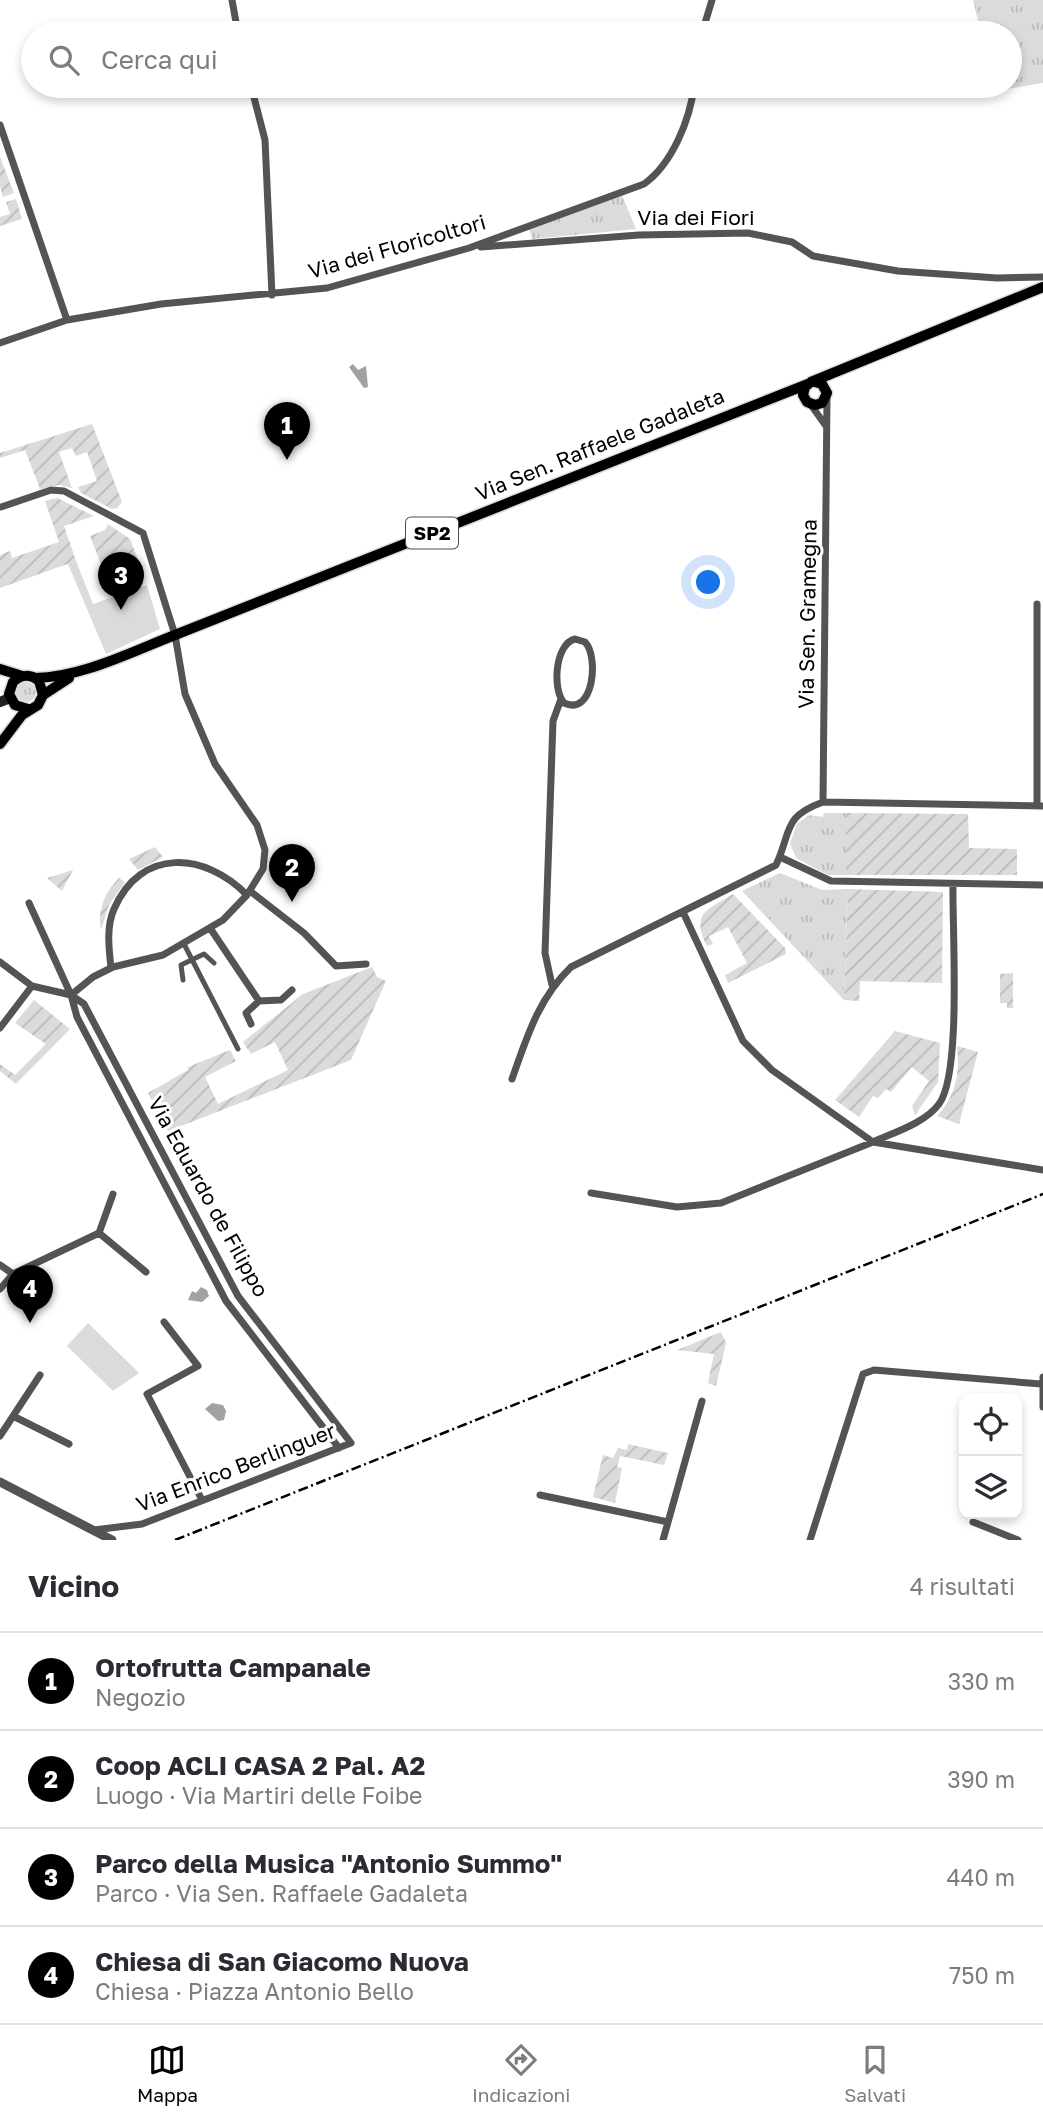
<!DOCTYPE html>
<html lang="it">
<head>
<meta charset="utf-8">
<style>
	body { margin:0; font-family:"Golos Text",sans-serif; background:#f7f7f7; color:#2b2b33 }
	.controls { position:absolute; right:21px; bottom:21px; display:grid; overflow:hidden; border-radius:14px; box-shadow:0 4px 10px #0003 }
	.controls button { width:63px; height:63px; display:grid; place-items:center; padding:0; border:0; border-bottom:2px solid #e1e1e2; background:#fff; color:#2b2b33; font:35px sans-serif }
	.you { position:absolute; left:709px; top:583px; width:24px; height:24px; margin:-18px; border:5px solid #fff; border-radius:50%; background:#1a73e8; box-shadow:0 0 0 10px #1a73e833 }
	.badge { display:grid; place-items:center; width:46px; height:46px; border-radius:50%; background:#000; color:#fff; font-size:23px; font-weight:700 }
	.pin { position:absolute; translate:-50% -58px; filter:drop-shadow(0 2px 4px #0008) }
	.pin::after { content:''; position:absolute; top:37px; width:24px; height:21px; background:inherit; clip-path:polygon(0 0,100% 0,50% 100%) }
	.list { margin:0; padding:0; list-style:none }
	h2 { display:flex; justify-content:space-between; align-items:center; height:91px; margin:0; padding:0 28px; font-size:30px }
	h2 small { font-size:23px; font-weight:400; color:#7c7c81 }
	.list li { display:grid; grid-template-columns:46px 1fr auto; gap:21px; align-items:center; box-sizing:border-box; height:98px; padding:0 28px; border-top:2px solid #e1e1e2 }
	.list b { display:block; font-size:26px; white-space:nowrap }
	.list p { margin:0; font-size:23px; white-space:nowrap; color:#7c7c81 }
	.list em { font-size:23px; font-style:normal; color:#7c7c81 }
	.icon { flex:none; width:38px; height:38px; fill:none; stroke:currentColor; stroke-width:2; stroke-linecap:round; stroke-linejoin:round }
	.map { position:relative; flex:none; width:1043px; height:1540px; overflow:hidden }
	.search { position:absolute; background:#fff; box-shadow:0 4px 10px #0003; left:21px; right:21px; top:21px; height:77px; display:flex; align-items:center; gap:18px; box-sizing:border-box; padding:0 24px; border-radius:38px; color:#7c7c81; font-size:26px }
	.sheet { height:483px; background:#fff }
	nav { display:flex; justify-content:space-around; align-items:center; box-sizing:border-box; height:98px; border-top:2px solid #e1e1e2; background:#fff; font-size:19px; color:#7c7c81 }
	nav a { display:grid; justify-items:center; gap:4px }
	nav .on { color:#000 }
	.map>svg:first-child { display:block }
	.grass { fill:url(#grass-tufts) }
	.park { fill:#dbdbdb }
	.garden { fill:url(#garden-furrows) }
	.water { fill:#a2a2a2 }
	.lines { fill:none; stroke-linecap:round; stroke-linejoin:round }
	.primary-casing { stroke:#dbdbdb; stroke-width:13 }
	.pedestrian { stroke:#545454; stroke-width:5 }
	.minor { stroke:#545454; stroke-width:7 }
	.tertiary { stroke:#545454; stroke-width:9 }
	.secondary { stroke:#212121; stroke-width:10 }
	.primary { stroke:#000; stroke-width:10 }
	.rail { stroke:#000; stroke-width:2.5; stroke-dasharray:10 3.5 2 3.5; stroke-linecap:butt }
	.labels { text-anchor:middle; stroke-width:6; stroke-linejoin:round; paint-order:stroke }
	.shield { fill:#fff; stroke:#4c4c4c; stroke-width:2 }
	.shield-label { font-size:19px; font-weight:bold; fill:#000 }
	.street-label { font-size:21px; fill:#000; stroke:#fff }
</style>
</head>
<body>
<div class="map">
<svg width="1043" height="1540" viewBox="0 0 1043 1540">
	<defs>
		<pattern id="grass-tufts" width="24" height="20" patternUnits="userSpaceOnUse" patternTransform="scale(1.75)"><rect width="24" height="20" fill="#dbdbdb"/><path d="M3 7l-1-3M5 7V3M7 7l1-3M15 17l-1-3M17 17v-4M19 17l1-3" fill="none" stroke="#bababa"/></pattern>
		<pattern id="garden-furrows" width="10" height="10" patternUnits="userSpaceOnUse" patternTransform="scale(1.75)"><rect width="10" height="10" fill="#dbdbdb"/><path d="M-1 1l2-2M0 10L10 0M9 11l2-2" fill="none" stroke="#bababa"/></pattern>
	</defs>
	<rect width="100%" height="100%" fill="#fff"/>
	<path class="grass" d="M973 0H1043V83L995 91 994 86H1010V33H981Z
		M622 195 636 229 532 239 529 229Z
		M16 692a10 10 0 1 1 20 0a10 10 0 1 1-20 0Z
		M824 813H846V875H828L796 858 790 843 797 824 809 815 823 817Z
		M780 873 822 890 848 889 844 1000 742 891Z"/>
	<path class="park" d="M76 561 93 604 147 585 160 629 106 654 68 564Z
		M88 1323 139 1373 113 1391 67 1346Z"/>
	<path class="garden" d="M0 157 14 193 3 197 0 186Z
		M16 199 22 219 0 226V217L10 214 6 202Z
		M92 424 122 502 117 508 112 509 81 493 78 487 97 481 87 452 76 456 72 448 59 452 72 488 59 485 40 489 25 450 0 458V453Z
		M57 498 94 516 64 526 76 561 0 588V555L10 551 12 558 59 542 45 501Z
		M108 524 130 539 140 565 106 577 90 536 105 530Z
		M846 813 968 814 969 848 1017 849V875H846Z
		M155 847 163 857 138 870 129 859Z
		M73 870 62 891 47 878Z
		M119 878 125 882 109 905 101 930C97 910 105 892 119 878Z
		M848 889 943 892 942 983 860 981 859 1001 844 1000Z
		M733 894 785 948 786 954 728 983 725 975 747 963 728 927 709 936 713 944 707 946C690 912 708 910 733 894Z
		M372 967 377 977 386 981 351 1060 168 1131 148 1093 188 1070V1067L230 1050 236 1061 205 1077 218 1104 288 1070 275 1042 251 1054 243 1042 303 994Z
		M1013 973V1008H1007V1003H1000V974Z
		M34 1000 70 1029 16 1084 0 1071V1064L15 1075 46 1044 15 1023Z
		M895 1031 940 1043 938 1082 915 1115 912 1106 929 1081 912 1067 891 1092 886 1089 878 1098 873 1096 859 1117 835 1100Z
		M957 1046 978 1052 959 1124 937 1116C956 1096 960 1073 957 1046Z
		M721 1332 726 1343 716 1386 708 1383 714 1354 677 1350Z
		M628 1444 668 1453 664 1465 620 1456 617 1467 622 1468 615 1503 593 1497 603 1455 613 1458 618 1448 627 1450Z"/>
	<path class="water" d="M353 364 358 370 366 366 368 387 364 388 349 367Z
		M201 1287 207 1290 209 1296 202 1302 188 1300 192 1291 196 1293Z
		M212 1403 223 1405 226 1411 224 1420 218 1421 205 1409Z"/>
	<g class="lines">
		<g class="primary-casing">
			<path id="primary" d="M815 382 822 384 827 393 822 403 815 405 807 402 803 395 805 387 811 382 1043 287
				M0 669 22 676
				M35 678C83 677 131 652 175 635L808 384
				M43 695 69 678
				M0 744 22 715 38 705 43 695 39 681C31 674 21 674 13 682L9 694 15 705 28 709"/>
		</g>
		<path class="pedestrian" d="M184 944 238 1049
			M183 980 181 965 204 954 214 963"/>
		<path class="minor" d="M232 0 238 33
			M702 33 712 0
			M251 86 265 140 272 295
			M0 125 67 320
			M481 247 639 235 748 233 792 242 813 256 898 271 997 278 1043 277
			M0 343 67 320 161 304 327 288 469 248 644 184C672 164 690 120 694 86
			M811 405 826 426
			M1 507 51 490 64 491 143 533 175 635 185 694 215 764 257 825 265 850 263 869 247 895 223 920 163 955 113 967 93 977 71 995
			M575 639 585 642C599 656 594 717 564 703 552 689 555 644 575 639Z
			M823 802 827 398
			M1037 806V604
			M780 857 831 881 1043 885
			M250 891 304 933 336 966 366 964
			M29 903 71 995 77 1017 226 1301 339 1448
			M683 912 743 1041 772 1070 873 1142C895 1132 925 1123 939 1104 962 1073 952 929 953 884
			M210 928 259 1001 281 1000 292 990
			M0 962 32 986 71 995 84 1004 238 1296 351 1443 142 1524 94 1530
			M111 968C109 949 106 927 114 909 141 847 205 852 247 895
			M552 985 545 953 553 721 561 699
			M251 1024 246 1013 259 1001
			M0 1028 32 986
			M512 1079C527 1037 538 999 571 967L776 865C792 831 782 817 823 802L1043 806
			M591 1193 677 1207 721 1203 873 1142 1043 1170
			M99 1233 113 1194
			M0 1265 13 1274 0 1289
			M13 1274 99 1233 146 1272
			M164 1322 198 1366 147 1394 202 1500
			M1043 1377V1407
			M13 1416 69 1444
			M0 1436 40 1375
			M540 1495 668 1522
			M973 1522 1018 1540
			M663 1540 702 1401
			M810 1540 863 1374 874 1370 1041 1384"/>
		<path class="tertiary" d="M0 1482 112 1540"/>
		<path class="secondary" d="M0 702 10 698"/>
		<use href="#primary" class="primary"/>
		<path class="rail" d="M175 1540 1043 1194"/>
	</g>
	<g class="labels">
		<rect class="shield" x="406" y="517.5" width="52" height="31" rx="5"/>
		<g class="shield-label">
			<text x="432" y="540">SP2</text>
		</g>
		<g class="street-label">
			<text x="696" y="225">Via dei Fiori</text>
			<text transform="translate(397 247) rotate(-16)" y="7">Via dei Floricoltori</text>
			<text transform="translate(600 445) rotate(-22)" y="7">Via Sen. Raffaele Gadaleta</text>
			<text transform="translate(808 614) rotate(-89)" y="7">Via Sen. Gramegna</text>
			<text transform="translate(208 1197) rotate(61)" y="7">Via Eduardo de Filippo</text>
			<text transform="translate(236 1468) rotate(-21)" y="7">Via Enrico Berlinguer</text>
		</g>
	</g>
</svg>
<div class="controls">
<button><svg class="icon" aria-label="locate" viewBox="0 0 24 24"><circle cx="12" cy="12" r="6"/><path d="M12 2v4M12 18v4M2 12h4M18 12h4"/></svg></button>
<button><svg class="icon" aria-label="layers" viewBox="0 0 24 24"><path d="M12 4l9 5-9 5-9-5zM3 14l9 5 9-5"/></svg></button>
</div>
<div class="you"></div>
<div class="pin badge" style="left:287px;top:460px">1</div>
<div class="pin badge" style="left:292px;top:902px">2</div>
<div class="pin badge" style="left:121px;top:610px">3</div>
<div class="pin badge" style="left:30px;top:1323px">4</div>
<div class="search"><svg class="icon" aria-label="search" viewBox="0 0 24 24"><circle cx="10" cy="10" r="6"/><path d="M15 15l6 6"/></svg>Cerca qui</div>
</div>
<section class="sheet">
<h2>Vicino<small>4 risultati</small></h2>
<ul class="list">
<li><span class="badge">1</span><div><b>Ortofrutta Campanale</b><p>Negozio</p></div><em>330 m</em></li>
<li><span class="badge">2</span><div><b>Coop ACLI CASA 2 Pal. A2</b><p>Luogo · Via Martiri delle Foibe</p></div><em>390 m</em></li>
<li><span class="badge">3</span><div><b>Parco della Musica &quot;Antonio Summo&quot;</b><p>Parco · Via Sen. Raffaele Gadaleta</p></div><em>440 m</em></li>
<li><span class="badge">4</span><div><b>Chiesa di San Giacomo Nuova</b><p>Chiesa · Piazza Antonio Bello</p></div><em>750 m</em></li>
</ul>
</section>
<nav>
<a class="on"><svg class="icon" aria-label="map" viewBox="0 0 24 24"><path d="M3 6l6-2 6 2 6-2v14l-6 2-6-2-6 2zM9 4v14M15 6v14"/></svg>Mappa</a>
<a><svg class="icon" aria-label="directions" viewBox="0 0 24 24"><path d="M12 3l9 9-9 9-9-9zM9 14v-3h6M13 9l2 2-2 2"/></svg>Indicazioni</a>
<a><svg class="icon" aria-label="saved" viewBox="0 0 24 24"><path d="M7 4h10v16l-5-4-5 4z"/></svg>Salvati</a>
</nav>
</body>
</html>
